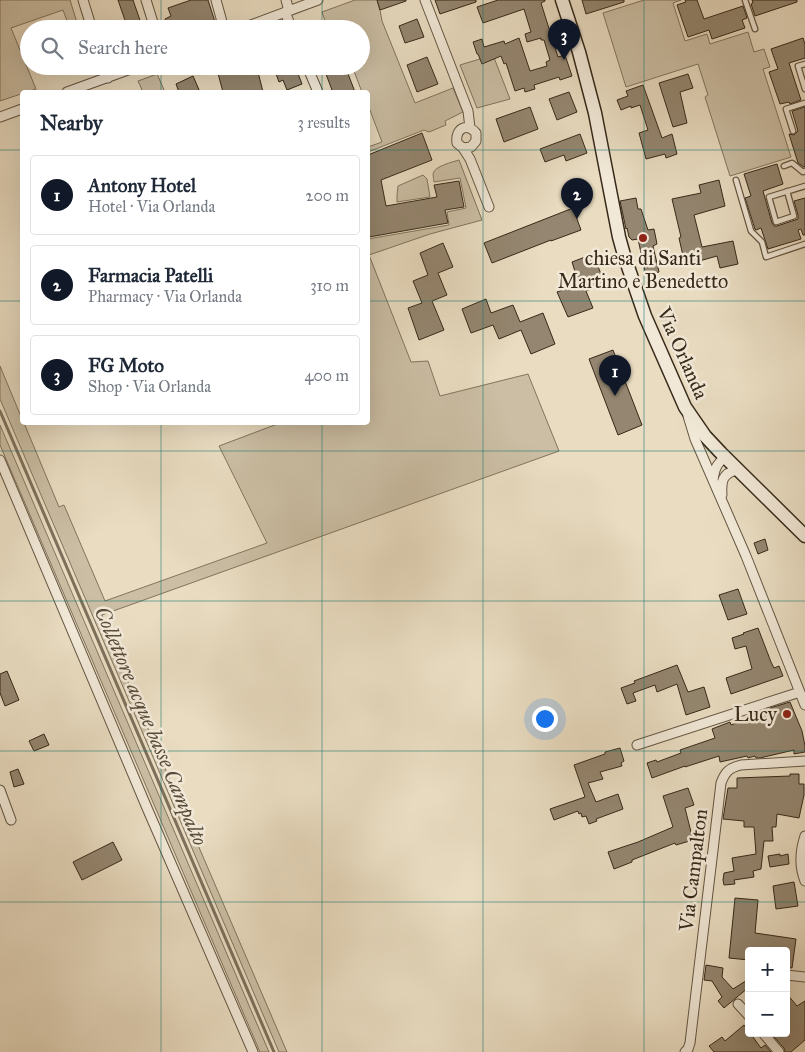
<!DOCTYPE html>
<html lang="en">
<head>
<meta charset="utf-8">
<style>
	body { margin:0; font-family:"IM FELL Great Primer",serif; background:#f6f6f7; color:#1f2937 }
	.controls { position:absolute; right:15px; bottom:15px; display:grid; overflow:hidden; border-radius:5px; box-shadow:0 5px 20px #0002 }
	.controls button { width:45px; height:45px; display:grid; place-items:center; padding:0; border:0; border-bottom:1px solid #e0e1e3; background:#fff; color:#1f2937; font:25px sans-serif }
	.you { position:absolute; left:544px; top:718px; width:18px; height:18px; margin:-12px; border:4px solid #fff; border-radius:50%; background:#1a73e8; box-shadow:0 0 0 8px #1a73e833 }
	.badge { display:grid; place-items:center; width:32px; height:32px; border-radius:50%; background:#111827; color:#fff; font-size:16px; font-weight:700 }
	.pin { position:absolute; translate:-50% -41px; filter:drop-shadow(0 1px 2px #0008) }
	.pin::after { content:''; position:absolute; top:26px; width:18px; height:15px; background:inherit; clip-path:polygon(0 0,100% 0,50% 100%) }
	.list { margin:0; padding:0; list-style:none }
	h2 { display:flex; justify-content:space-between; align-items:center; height:65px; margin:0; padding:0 20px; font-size:21px }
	h2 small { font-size:16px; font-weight:400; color:#747a83 }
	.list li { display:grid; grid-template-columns:32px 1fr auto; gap:15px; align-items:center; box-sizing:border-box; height:80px; margin:0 10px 10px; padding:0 10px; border:1px solid #e0e1e3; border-radius:5px }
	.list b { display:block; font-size:19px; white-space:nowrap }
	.list p { margin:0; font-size:16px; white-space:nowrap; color:#747a83 }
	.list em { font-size:16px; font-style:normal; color:#747a83 }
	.icon { flex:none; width:28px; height:28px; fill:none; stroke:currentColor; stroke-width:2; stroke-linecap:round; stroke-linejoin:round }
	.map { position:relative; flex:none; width:805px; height:1052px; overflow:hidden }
	.search { position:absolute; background:#fff; box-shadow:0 5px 20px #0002; left:20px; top:20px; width:350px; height:55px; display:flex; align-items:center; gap:12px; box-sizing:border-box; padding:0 18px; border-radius:28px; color:#747a83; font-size:19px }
	.panel { position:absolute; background:#fff; box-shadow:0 5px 20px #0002; left:20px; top:90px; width:350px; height:335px; border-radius:5px }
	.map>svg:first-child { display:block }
	.green { fill:#cbbea4; stroke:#81745e }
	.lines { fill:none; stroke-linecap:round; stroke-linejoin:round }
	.stream { stroke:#7d705c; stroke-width:3 }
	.building { fill:#948670; stroke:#372919 }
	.service-casing { stroke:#645643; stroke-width:7 }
	.minor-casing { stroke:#645643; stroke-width:11 }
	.secondary-casing { stroke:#372919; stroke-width:15 }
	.service { stroke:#f1e8d7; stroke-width:4.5 }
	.minor { stroke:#f1e8d7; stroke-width:9 }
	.secondary { stroke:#f1e8d7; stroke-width:12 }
	.grid { fill:none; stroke:#0f766e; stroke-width:1; stroke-opacity:0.55 }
	.poi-dot { fill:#8f2418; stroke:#f1e8d7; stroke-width:2 }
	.labels { text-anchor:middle; stroke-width:5; stroke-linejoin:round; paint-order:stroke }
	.poi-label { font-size:20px; fill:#372919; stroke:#f1e8d7 }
	.street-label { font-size:20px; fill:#372919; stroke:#f1e8d7 }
	.water-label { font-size:21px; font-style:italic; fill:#5a4c3a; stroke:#f1e8d7 }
</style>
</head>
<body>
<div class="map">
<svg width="805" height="1052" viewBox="0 0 805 1052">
	<rect width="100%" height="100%" fill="#e9dcc1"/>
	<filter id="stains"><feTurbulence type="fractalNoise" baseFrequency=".004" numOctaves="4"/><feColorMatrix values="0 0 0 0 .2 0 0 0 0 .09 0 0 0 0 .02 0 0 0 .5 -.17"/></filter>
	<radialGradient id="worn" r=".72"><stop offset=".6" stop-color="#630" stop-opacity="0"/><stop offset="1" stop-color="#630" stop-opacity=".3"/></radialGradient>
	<path class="green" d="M0 0H70L79 29H70L63 10 11 28 36 89 0 101Z
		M355 0H377L380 10 382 21 415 103 453 88 463 112 445 121 446 125 429 132 424 130 368 152V147L382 142 368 105V92H362L352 66H361V29H328L322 12Z
		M644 0H681L673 3 685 41 707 34 710 44 748 32 754 52 764 49 770 67 763 69 791 157 730 176 705 97 708 95 698 64 626 87 603 13Z
		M493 55 510 99 477 108 460 65Z
		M157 74 165 92H143L138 81Z
		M459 160 482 220 430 234 369 255 411 362 428 361 440 396 528 374 559 451 102 615 106 623 103 624 287 1052H279L0 399V366L22 419V422L24 423 59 507 64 505 105 601 267 543 219 446 280 423 368 422V239L449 225 447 212 466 208 460 178 434 182C434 182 433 175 433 174 434 166 453 162 459 160Z
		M423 175 427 179 430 197 397 202V195L398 186Z
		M0 425 269 1052H260L0 445Z"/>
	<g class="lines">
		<path class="stream" d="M0 411 274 1052"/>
	</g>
	<path class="building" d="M118 0H133L143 29H128Z
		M191 0H208L216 25 205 29H191L190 24 176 29H168L165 19 171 16 168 8Z
		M377 0H406V1L380 10Z
		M435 0H476V2L440 14Z
		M498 0H545V1L541 3 558 57 565 55 572 76 560 80 559 77 534 85 535 89 525 92 524 88 515 91 506 63 504 64 501 56 482 64 478 54H477L473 42 482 39 484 47 504 41 505 44 519 38 530 71 547 66 546 62 550 60 544 40H541V38L527 42 525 34 531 32 524 9 483 23 477 7Z
		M582 0H624V2L586 14Z
		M685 0H697L704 19 743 6 747 18 742 20 745 28 712 39 709 30 688 37 677 5 686 2Z
		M752 0H797V2L755 16 751 4 753 3Z
		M417 19 424 37 405 43 399 26Z
		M803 38 805 44V58L789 63 801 100 790 104 789 102 780 104 769 72 778 69 771 49Z
		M427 57 438 84 417 92 407 65Z
		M216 66H254L259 76 263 92H223Z
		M288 66H295L302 84 287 90 283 80 279 82 275 71Z
		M323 66H345L355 92H329L332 90Z
		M688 74 693 88 680 92 687 123 673 127 659 83Z
		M193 76 200 92H179L176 84Z
		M643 85 662 138 672 134 677 154 666 158 665 154 646 159 639 133 648 130 640 105 631 108V106L621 110 617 100 628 96 626 91Z
		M569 92 577 112 557 120 549 99Z
		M530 107 538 129 504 142 496 119Z
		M805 107V167H804L798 163 789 134 794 135 798 131 792 111Z
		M422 133 432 160 381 180 386 206 437 197 434 185 459 181 464 207 445 210 448 223 369 237 368 229V155Z
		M580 134 587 153 566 161 564 155 545 162 540 149Z
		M777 164 783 184 763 191 772 223 774 226H777L798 219V215L794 201 805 198V235H803L801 229 798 230 801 239 768 249 761 228 756 230 755 229 745 198 751 196 744 174Z
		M719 180 725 206 694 215 702 247 733 241 738 264 720 268 717 256 685 265 679 238 681 237 672 199 701 193 699 185Z
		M636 198 638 209H641L648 230 654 229 657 244 653 246 659 272 646 276 638 239 632 240 629 237 627 228 626 229 620 201Z
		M573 208 581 230 551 241V240L492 263 484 243Z
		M443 243 453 267 438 273 447 295 432 301 444 330 419 340 408 308 422 303 413 281 428 275 420 253Z
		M593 254 605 284 586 291 593 308 568 317 557 292 579 284 572 262Z
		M486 299 491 313 513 305 520 322 543 313 555 344 531 354 521 330 499 339 493 325 471 333 462 309Z
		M613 350 642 425 618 435 589 359Z
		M765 539 768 550 758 554 754 543Z
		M738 589 747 614 728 620 719 595Z
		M758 628 771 662 774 668 779 666 783 676 731 694 726 678 752 669 746 646 735 649 732 638 744 634 743 633Z
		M677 665 688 692 704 687 710 707 686 715 677 684 657 692 655 685 633 693 636 701 627 704 621 688 635 683 634 681Z
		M7 671 19 700 5 706 0 693V674Z
		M790 702 802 731 805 746V752L794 754V750L760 758H756L755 756 748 758 747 756 720 762 719 756 685 767V766L652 778 647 763 656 760 657 762 681 753 680 750 715 738 712 729 730 722 731 725 751 717 753 718 771 712 770 708Z
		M44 734 49 745 34 751 29 741Z
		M620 748 624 761 621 763 622 766 600 772 603 779 588 783 596 802 618 794 623 809 596 819 597 821 589 824 586 816 582 817 581 813 579 814 578 811 554 820 550 809 585 797 574 765 605 754V752Z
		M18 769 24 784 14 787 10 772Z
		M790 774H799V784H804V795L799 818 777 814 776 827H772L773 841H764L761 869 753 871 754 877 734 880 735 884 724 885 723 880 724 873 734 871 732 858 756 854 754 827H744V821L723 819 728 788H737V778L790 776Z
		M688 788 694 805 685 808 693 840 676 845 675 843 632 860V862L614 869 608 852 638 842 673 827 663 796Z
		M113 842 122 860 82 880 73 862Z
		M780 854V856L788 854 789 864 770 867 768 856Z
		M794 882 798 906 776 909 773 886Z
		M735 898 758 900 755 933 796 939 792 968 786 967V951H749V960L729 958Z
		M706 965 723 968 722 977 733 989 749 979V987L724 1008 718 1001 722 997 712 981 704 980Z
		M786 993 797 1006 805 1001V1040L791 1052H785L784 1048 774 1037 779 1033H786Z
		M744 1025 749 1031V1033H750L761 1048 765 1045 771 1052H714L709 1046 722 1037 725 1041Z"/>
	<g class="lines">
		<g class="service-casing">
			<path id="service" d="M745 0 755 29
				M805 64 798 66 805 89
				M793 131 786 109 805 103
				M784 166 792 163 803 172 805 171
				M736 180 751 231 762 242 766 257 805 244
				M787 191 794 216 776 222 769 197 805 186"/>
		</g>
		<g class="minor-casing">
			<path id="minor" d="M83 0 92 29
				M146 0 155 29
				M216 0 224 29
				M286 0 289 11
				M425 0 468 111 470 128
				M285 12 292 29
				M240 29 318 0
				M104 66 108 78
				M307 66 318 92
				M67 92 139 66
				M0 117 22 109
				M463 148 471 147 476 141V133C466 122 455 129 457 143L463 148 470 159 489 207
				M688 416 695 439 746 556 805 705
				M0 460 147 808 253 1052
				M713 480C715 468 716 465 725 457
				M722 495C721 482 722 473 737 470
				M637 745 800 692
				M0 790 11 820
				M805 836C800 851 799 866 805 881
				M786 975 805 977
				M738 1004 749 1016
				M763 1033 779 1052
				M685 1052 688 1049 690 1043 721 783C725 772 729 768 741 765L805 761"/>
		</g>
		<g class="secondary-casing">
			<path id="secondary" d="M562 0 579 52 595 113 619 237 624 255 645 316 685 407 705 436 721 453 805 536"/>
		</g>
		<use href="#service" class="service"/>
		<use href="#minor" class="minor"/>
		<use href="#secondary" class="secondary"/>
	</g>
	<path class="grid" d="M161 0V29M322 0V29M483 0V1052M644 0V1052M161 66V92M322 66V92M0 150H22M368 150H805M0 301H22M368 301H805M161 422V1052M322 422V1052M0 451H805M0 601H805M0 751H805M0 902H805"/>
	<g class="poi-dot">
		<circle cx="643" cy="238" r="5"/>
		<circle cx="787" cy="714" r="5"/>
	</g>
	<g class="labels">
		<g class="poi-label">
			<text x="643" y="265">chiesa di Santi<tspan x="643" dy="23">Martino e Benedetto</tspan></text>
			<text x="777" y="721" text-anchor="end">Lucy</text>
		</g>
		<g class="street-label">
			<text transform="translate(683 353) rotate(66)" y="7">Via Orlanda</text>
			<text transform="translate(693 870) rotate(-83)" y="7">Via Campalton</text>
		</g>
		<g class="water-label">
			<text transform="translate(151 726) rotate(67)" y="7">Collettore acque basse Campalto</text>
		</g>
	</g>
	<rect width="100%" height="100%" filter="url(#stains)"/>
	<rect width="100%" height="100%" fill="url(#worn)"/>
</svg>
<div class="controls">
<button>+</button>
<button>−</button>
</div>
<div class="you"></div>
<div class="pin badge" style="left:615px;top:396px">1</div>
<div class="pin badge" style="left:577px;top:219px">2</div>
<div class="pin badge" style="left:564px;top:60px">3</div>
<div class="search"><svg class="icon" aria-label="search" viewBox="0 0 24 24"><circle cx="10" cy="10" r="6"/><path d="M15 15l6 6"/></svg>Search here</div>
<section class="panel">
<h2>Nearby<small>3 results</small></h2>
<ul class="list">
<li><span class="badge">1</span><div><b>Antony Hotel</b><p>Hotel · Via Orlanda</p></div><em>200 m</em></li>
<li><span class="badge">2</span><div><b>Farmacia Patelli</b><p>Pharmacy · Via Orlanda</p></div><em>310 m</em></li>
<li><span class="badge">3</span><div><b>FG Moto</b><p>Shop · Via Orlanda</p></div><em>400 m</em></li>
</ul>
</section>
</div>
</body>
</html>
